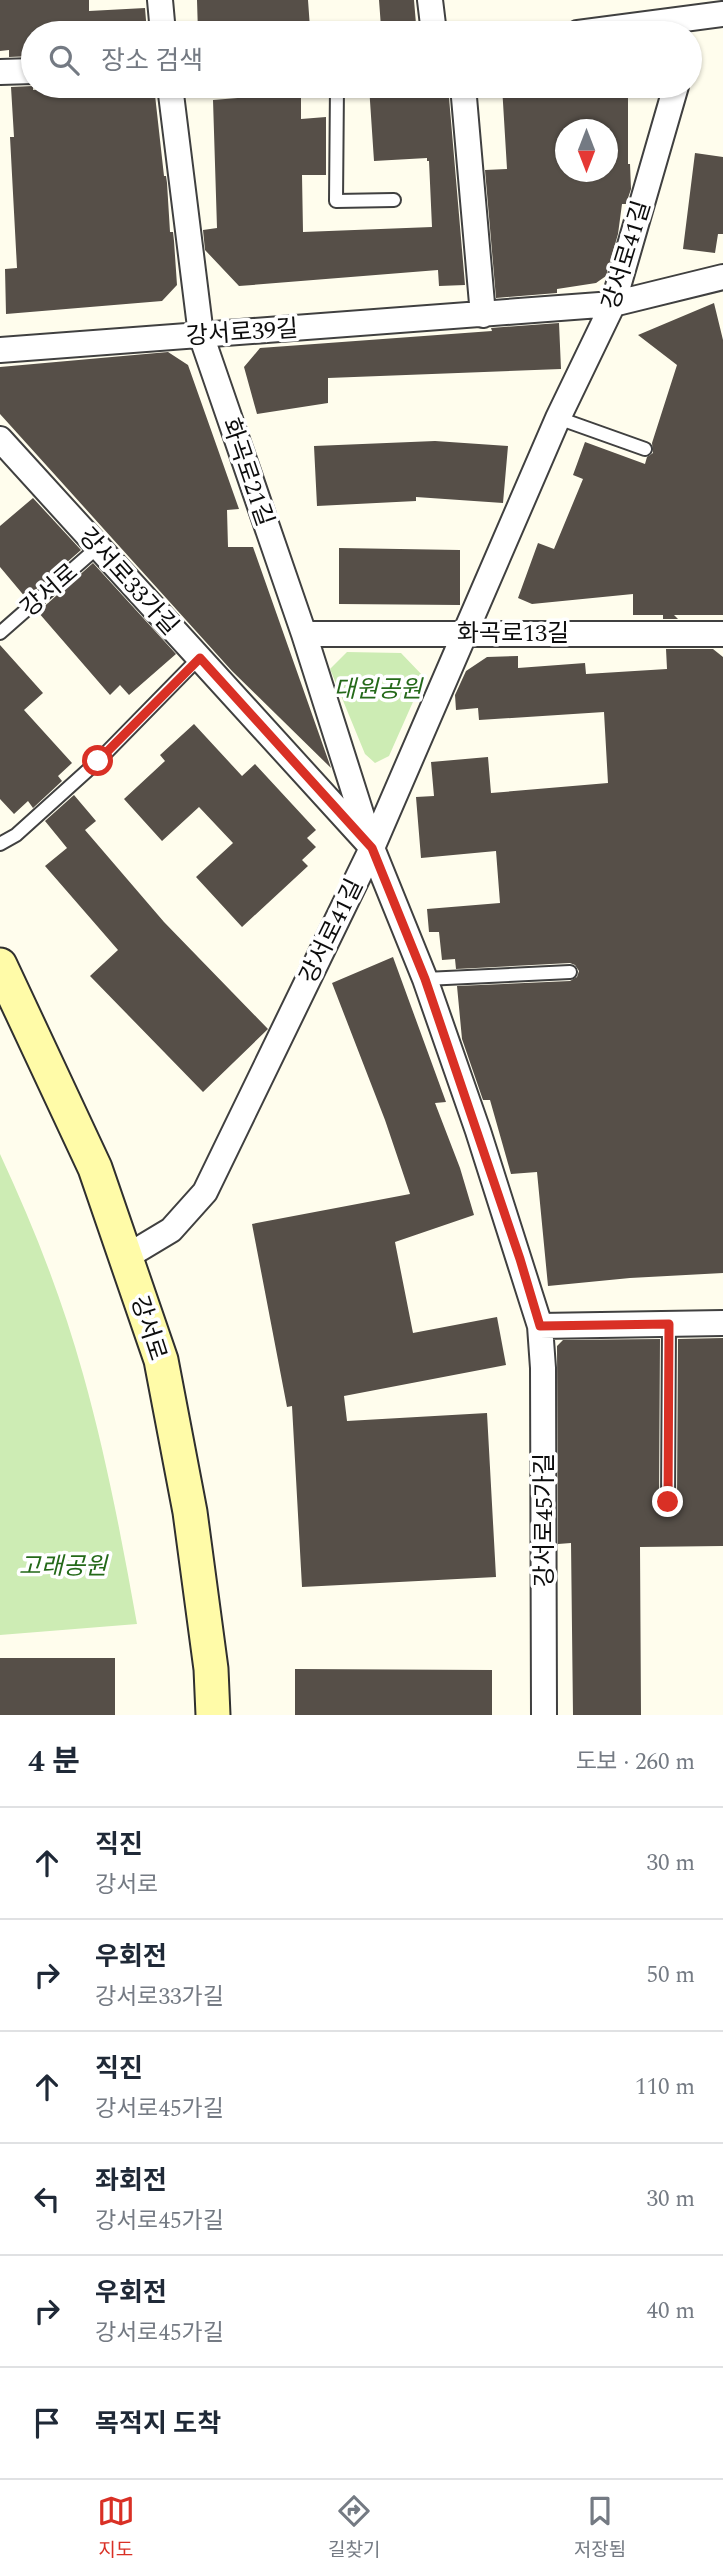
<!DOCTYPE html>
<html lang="ko">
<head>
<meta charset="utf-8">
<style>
	body { margin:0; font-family:Spectral,"Noto Sans KR",serif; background:#f6f6f7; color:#1f2937 }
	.compass { position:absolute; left:555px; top:119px; width:63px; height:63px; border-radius:50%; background:#fff; box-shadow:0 2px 5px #0004; rotate:180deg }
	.stop { position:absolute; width:21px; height:21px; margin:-16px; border:5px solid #d93025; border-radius:50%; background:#fff }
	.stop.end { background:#d93025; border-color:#fff; box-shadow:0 2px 7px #0008 }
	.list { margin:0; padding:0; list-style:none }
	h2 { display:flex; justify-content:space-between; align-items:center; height:91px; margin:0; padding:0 28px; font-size:30px }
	h2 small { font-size:23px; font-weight:400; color:#747a83 }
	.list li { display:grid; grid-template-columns:46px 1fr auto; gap:21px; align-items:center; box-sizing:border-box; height:112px; padding:0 28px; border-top:2px solid #e0e1e3 }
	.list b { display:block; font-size:26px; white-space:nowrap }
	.list p { margin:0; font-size:23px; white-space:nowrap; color:#747a83 }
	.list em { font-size:23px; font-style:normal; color:#747a83 }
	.icon { flex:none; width:38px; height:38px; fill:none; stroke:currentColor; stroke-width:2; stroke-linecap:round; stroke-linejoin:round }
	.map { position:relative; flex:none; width:723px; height:1715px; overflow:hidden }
	.search { position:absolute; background:#fff; box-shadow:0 2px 5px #0004; left:21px; right:21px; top:21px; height:77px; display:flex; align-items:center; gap:18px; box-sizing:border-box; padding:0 24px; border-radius:38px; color:#747a83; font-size:26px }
	.sheet { height:763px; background:#fff }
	nav { display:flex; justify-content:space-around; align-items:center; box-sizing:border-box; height:98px; border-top:2px solid #e0e1e3; background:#fff; font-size:19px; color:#747a83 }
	nav a { display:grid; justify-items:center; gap:4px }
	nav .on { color:#d93025 }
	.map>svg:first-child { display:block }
	.green { fill:#cdecb4 }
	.building { fill:#564f48; fill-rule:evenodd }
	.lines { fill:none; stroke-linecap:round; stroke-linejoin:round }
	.lane-casing { stroke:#404040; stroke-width:16 }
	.street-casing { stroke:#404040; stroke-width:28 }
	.secondary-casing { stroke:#2f2f2f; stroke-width:37 }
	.lane { stroke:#fff; stroke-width:12 }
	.street { stroke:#fff; stroke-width:24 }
	.secondary { stroke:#fffba8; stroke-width:33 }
	.route { stroke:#d93025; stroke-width:9 }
	.labels { text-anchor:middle; stroke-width:7; stroke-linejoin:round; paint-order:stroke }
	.street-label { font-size:24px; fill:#0d0d0d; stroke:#fff }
	.park-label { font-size:24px; font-style:italic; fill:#246919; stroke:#fff }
</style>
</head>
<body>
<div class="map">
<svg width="723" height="1715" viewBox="0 0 723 1715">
	<rect width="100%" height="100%" fill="#fffded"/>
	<path class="green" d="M347 652 401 653 424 677 389 756 375 763 365 754 330 669Z
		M0 1154C33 1225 62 1298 83 1374 106 1456 122 1540 137 1624L0 1635Z"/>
	<path class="building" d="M0 0H89V11L145 8 147 33H33V56L9 57V50L0 51Z
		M197 0H308L310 28 198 33Z
		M379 0H414L416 24 381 27Z
		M33 86V90L154 86 164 176H166L167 183 170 232H173L174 241 177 285 162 301 6 314 5 269 17 268 10 137H14L11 87Z
		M369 86H448L465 285 439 286 438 270 239 286 205 250 203 230 217 228 213 100 301 93V119L326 117V175H302L303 232 432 227 429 161H427V158L374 161Z
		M502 86H628V164H630L631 189 626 204H622L618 234 606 276 596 283 557 289V293L496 298 485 170 507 169ZM565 130H607V172H565Z
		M695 153 723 157V234H718L715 253 683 249Z
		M714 303 723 340V615H674L678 619H663V615H633V594L532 604 518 598 538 543 554 549 583 479 573 475 585 442 645 464 647 457 653 453 652 443 677 365 638 335Z
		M559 323 561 369 328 378V403L257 414 244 367 260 348 492 331 491 328Z
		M168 352 188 365 239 509 227 510 228 547H253L331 768 232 671 0 414V367Z
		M435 441 508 446 503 503 416 497V501L317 506 314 446Z
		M33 498 81 550 26 598 0 567V526Z
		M339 548 460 550V605L339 604Z
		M93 563 176 654 129 695 120 685 110 695 38 612Z
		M0 645 43 693 24 710 72 763 58 776 62 781 33 808 28 801 14 814 0 799Z
		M666 649H713L723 657V1273L630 1278 548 1286 537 1172 511 1174 490 1100H483L462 1039 457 986 570 981 577 977 579 971 575 965 570 963 456 969 455 959 442 960 439 932H429L427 909 500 903 496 851 421 858 416 797 434 796 431 762 488 757 491 793 608 783 604 712 479 720 478 708 456 710 455 695 466 671 487 657 518 656V668L585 663 586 674 667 669Z
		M194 724 242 776 255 764 316 830 307 838 316 847 302 860 308 866 242 927 196 877 233 843 199 807 162 841 124 799 165 761 160 755Z
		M74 795 96 821 85 830 164 922 268 1029 203 1092 90 976 118 950 45 866 67 848 45 821Z
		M393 957 446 1102 435 1103 460 1168 474 1215 395 1242 413 1333 497 1317 506 1365 344 1396 347 1421 487 1413 496 1577 302 1587 292 1406 287 1407 252 1224 410 1194 385 1120 332 983Z
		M723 1338V1546L640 1547 641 1715H573L571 1543 558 1544 557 1346 563 1340 660 1339 659 1502 663 1509 669 1511 675 1507 677 1502 678 1339Z
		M0 1658H115V1715H0Z
		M295 1669 492 1670V1715H295Z"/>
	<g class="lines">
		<g class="lane-casing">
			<path id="lane" d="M337 86 336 201 394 200
				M558 418 645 449
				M0 633 98 547
				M0 844 16 835 98 761 199 658
				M425 979 570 972
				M668 1502 669 1324"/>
		</g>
		<g class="street-casing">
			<path id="street" d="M160 0 163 33
				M430 0 434 33
				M578 33 723 14
				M0 72 33 71
				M170 86 201 335 304 634 372 848 425 979 478 1131 540 1326 543 1368 544 1715
				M463 86 483 315
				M0 350 613 304 723 277
				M0 439 367 842
				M304 634H723
				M126 1257 171 1230 205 1192 372 848 558 418 613 304 676 86
				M540 1326 723 1323"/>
		</g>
		<g class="secondary-casing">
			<path id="secondary" d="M0 965 95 1168 161 1360 190 1512 211 1669 213 1715"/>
		</g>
		<use href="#lane" class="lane"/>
		<use href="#street" class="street"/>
		<use href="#secondary" class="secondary"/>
	</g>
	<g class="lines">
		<path class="route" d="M98 761 200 658 372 848 425 979 520 1259 540 1326 669 1324 668 1502"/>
	</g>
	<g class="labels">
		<g class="street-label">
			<text transform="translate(626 255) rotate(-73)" y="8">강서로41길</text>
			<text transform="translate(242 332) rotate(-4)" y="8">강서로39길</text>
			<text transform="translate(248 472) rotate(71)" y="8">화곡로21길</text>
			<text transform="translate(129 581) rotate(48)" y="8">강서로33가길</text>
			<text transform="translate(49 590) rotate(-41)" y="8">강서로</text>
			<text x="513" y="641">화곡로13길</text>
			<text transform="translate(331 931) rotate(-64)" y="8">강서로41길</text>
			<text transform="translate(149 1328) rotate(72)" y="8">강서로</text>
			<text transform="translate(544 1520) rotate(-90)" y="8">강서로45가길</text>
		</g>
		<g class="park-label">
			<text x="378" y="697">대원공원</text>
			<text x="63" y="1574">고래공원</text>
		</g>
	</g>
</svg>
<svg class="compass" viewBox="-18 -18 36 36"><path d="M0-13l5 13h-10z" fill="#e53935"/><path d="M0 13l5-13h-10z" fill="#747a83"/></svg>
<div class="stop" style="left:98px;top:761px"></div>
<div class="stop end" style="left:668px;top:1502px"></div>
<div class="search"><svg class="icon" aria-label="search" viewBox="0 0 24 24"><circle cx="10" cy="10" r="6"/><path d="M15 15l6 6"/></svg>장소 검색</div>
</div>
<section class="sheet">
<h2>4 분<small>도보 · 260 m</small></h2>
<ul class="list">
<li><svg class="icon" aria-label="ahead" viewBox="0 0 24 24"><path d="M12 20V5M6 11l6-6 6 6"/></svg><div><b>직진</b><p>강서로</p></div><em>30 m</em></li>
<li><svg class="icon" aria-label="right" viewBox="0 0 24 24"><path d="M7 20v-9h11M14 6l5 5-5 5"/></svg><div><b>우회전</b><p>강서로33가길</p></div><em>50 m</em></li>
<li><svg class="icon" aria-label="ahead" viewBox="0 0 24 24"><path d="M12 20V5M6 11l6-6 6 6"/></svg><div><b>직진</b><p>강서로45가길</p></div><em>110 m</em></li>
<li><svg class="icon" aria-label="left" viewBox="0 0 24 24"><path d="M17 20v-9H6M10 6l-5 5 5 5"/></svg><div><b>좌회전</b><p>강서로45가길</p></div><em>30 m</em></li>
<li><svg class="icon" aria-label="right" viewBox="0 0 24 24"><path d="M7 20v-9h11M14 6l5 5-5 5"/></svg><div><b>우회전</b><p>강서로45가길</p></div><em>40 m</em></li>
<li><svg class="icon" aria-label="arrive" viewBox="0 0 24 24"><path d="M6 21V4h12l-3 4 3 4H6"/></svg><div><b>목적지 도착</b></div></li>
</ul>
</section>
<nav>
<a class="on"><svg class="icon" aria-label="map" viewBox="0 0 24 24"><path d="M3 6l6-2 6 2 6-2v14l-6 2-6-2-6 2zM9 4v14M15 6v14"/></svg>지도</a>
<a><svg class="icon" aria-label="directions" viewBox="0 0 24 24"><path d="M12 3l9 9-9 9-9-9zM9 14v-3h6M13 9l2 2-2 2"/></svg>길찾기</a>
<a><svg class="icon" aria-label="saved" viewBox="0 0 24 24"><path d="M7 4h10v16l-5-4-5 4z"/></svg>저장됨</a>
</nav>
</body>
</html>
